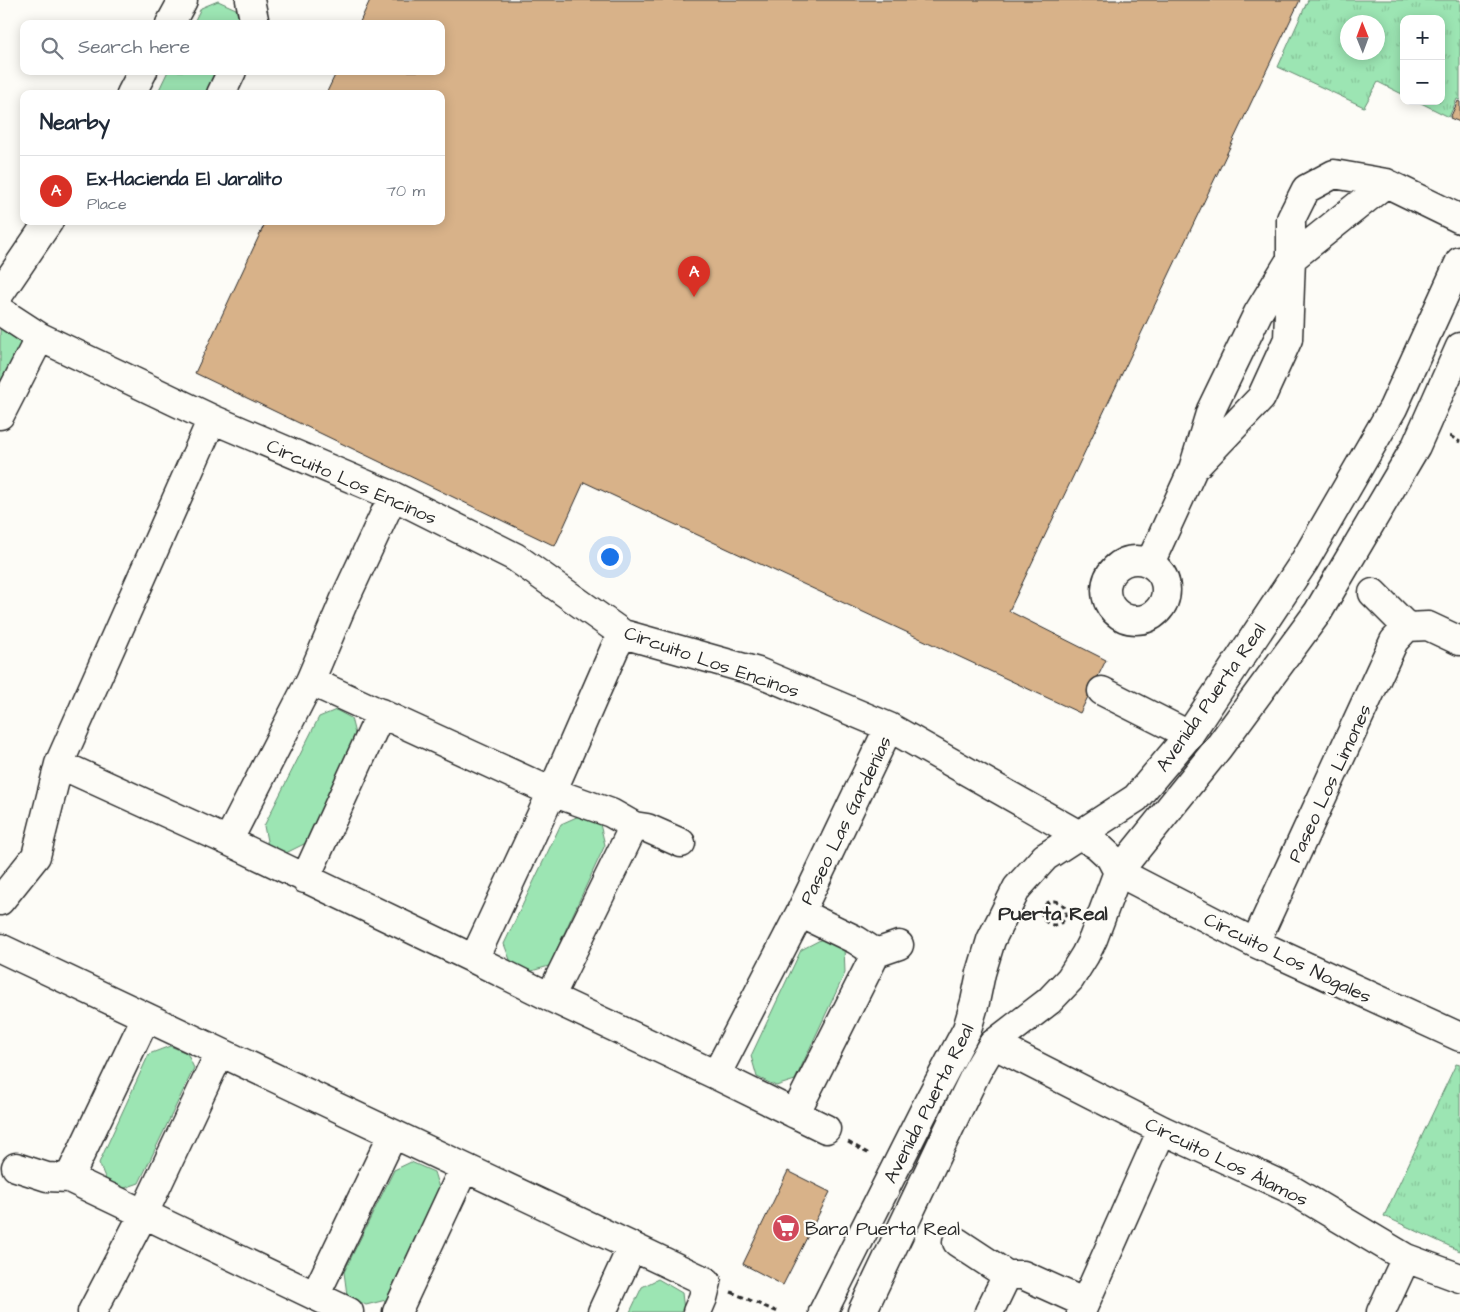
<!DOCTYPE html>
<html lang="en">
<head>
<meta charset="utf-8">
<style>
	body { margin:0; font-family:"Architects Daughter",sans-serif; background:#f2f2f3; color:#1f2937 }
	.controls { position:absolute; right:15px; top:15px; display:grid; overflow:hidden; border-radius:10px; box-shadow:0 2px 12px #0003 }
	.controls button { width:45px; height:45px; display:grid; place-items:center; padding:0; border:0; border-bottom:1px solid #e0e1e3; background:#fff; color:#1f2937; font:25px sans-serif }
	.compass { position:absolute; left:1340px; top:15px; width:45px; height:45px; border-radius:50%; background:#fff; box-shadow:0 2px 12px #0003; rotate:359deg }
	.you { position:absolute; left:609px; top:556px; width:18px; height:18px; margin:-12px; border:4px solid #fff; border-radius:50%; background:#1a73e8; box-shadow:0 0 0 8px #1a73e833 }
	.badge { display:grid; place-items:center; width:32px; height:32px; border-radius:50%; background:#d93025; color:#fff; font-size:16px; font-weight:700 }
	.pin { position:absolute; translate:-50% -41px; filter:drop-shadow(0 1px 2px #0008) }
	.pin::after { content:''; position:absolute; top:26px; width:18px; height:15px; background:inherit; clip-path:polygon(0 0,100% 0,50% 100%) }
	.list { margin:0; padding:0; list-style:none }
	h2 { display:flex; justify-content:space-between; align-items:center; height:65px; margin:0; padding:0 20px; font-size:21px }
	h2 small { font-size:16px; font-weight:400; color:#747a83 }
	.list li { display:grid; grid-template-columns:32px 1fr auto; gap:15px; align-items:center; box-sizing:border-box; height:70px; padding:0 20px; border-top:1px solid #e0e1e3 }
	.list b { display:block; font-size:19px; white-space:nowrap }
	.list p { margin:0; font-size:16px; white-space:nowrap; color:#747a83 }
	.list em { font-size:16px; font-style:normal; color:#747a83 }
	.icon { flex:none; width:28px; height:28px; fill:none; stroke:currentColor; stroke-width:2; stroke-linecap:round; stroke-linejoin:round }
	.map { position:relative; flex:none; width:1460px; height:1312px; overflow:hidden }
	.search { position:absolute; background:#fff; box-shadow:0 2px 12px #0003; left:20px; top:20px; width:425px; height:55px; display:flex; align-items:center; gap:12px; box-sizing:border-box; padding:0 18px; border-radius:10px; color:#747a83; font-size:19px }
	.panel { position:absolute; background:#fff; box-shadow:0 2px 12px #0003; left:20px; top:90px; width:425px; height:135px; border-radius:10px }
	.map>svg:first-child { display:block }
	.park { fill:url(#park-tufts); stroke:#64886f; fill-rule:evenodd }
	.garden { fill:#9ce5b3; stroke:#64886f }
	.building { fill:#d8b289; stroke:#2b2b2b }
	.lines { fill:none; stroke-linecap:round; stroke-linejoin:round }
	.minor-casing { stroke:#2b2b2b; stroke-width:31 }
	.tertiary-casing { stroke:#2b2b2b; stroke-width:31 }
	.path { stroke:#2b2b2b; stroke-width:3; stroke-dasharray:5 4; stroke-linecap:butt }
	.minor { stroke:#fdfcf7; stroke-width:28 }
	.tertiary { stroke:#fdfcf7; stroke-width:28 }
	.labels { text-anchor:middle; stroke-width:4.5; stroke-linejoin:round; paint-order:stroke }
	.street-label { font-size:19px; fill:#2b2b2b; stroke:#fdfcf7 }
	.poi-label { font-size:19px; fill:#2b2b2b; stroke:#fdfcf7; text-anchor:start }
	.neighbourhood-label { font-size:20px; font-weight:bold; fill:#2b2b2b; stroke:#fdfcf7 }
</style>
</head>
<body>
<div class="map">
<svg width="1460" height="1312" viewBox="0 0 1460 1312">
	<defs>
		<pattern id="park-tufts" width="24" height="20" patternUnits="userSpaceOnUse" patternTransform="scale(1.25)"><rect width="24" height="20" fill="#9ce5b3"/><path d="M3 7l-1-3M5 7V3M7 7l1-3M15 17l-1-3M17 17v-4M19 17l1-3" fill="none" stroke="#87c59a"/></pattern>
	</defs>
	<rect width="100%" height="100%" fill="#fdfcf7"/>
	<filter id="ink" filterUnits="userSpaceOnUse"><feTurbulence type="fractalNoise" baseFrequency=".02" numOctaves="2"/><feDisplacementMap in="SourceGraphic" scale="10" xChannelSelector="R" yChannelSelector="G"/><feConvolveMatrix kernelMatrix="1 2 1 2 8 2 1 2 1" color-interpolation-filters="sRGB"/></filter>
	<g filter="url(#ink)">
		<path class="park" d="M1308 0H1460V100L1457 99 1449 117 1417 101H1441V19H1404V95L1378 82 1364 107 1278 67ZM1348 22H1378V52H1348Z
			M1456 1064 1460 1065V1251L1384 1216Z"/>
		<path class="garden" d="M218 1 236 9 240 24H193L201 8Z
			M168 71H218L207 94H157Z
			M5 326 15 332 21 345 0 388V329Z
			M336 710 351 718 356 738 306 843 284 854 268 846 264 826 319 717Z
			M581 815 600 824 605 845 549 966 528 972 512 965 504 944 561 824Z
			M824 938 844 947 845 973 795 1080 776 1086 757 1077 751 1056 801 950Z
			M170 1046 187 1053 194 1068 139 1183 122 1189 107 1182 99 1163 149 1054Z
			M411 1162 434 1172 439 1188 386 1300 366 1305 347 1295 344 1272 394 1170Z
			M658 1279 682 1293 684 1310 683 1312H630L642 1287Z"/>
		<path class="building" d="M370 0H1300L1009 611 1106 660 1080 713 584 482 555 546 195 373 266 221H441V94H326L337 71H441V24H359Z
			M1458 101 1460 102V122L1450 118Z
			M788 1171 830 1192 783 1285 743 1264Z"/>
		<g class="lines">
			<g class="minor-casing">
				<path id="minor" d="M250 0 255 24
					M170 24 183 0
					M131 94 143 71
					M221 94 232 71
					M0 293 49 221
					M0 311 40 337 212 419 393 496 515 557 623 634 758 672 889 727 1079 835
					M0 415 40 337
					M1198 464 1261 398 1288 339 1291 259 1386 183
					M1106 590a30 30 0 1 1 60 0a30 30 0 1 1-60 0Z
					M1150 563 1193 469 1211 410 1258 313 1291 259V219L1306 189 1334 174 1386 183 1460 219
					M1373 593 1407 627 1428 626 1460 641
					M310 681 552 792 611 813 634 826 647 828 681 843
					M1102 691 1189 735
					M59 764 228 841 474 959 550 997 716 1075 826 1129
					M228 841 310 681 344 601 393 496
					M1118 872 1255 943 1460 1037
					M305 879 381 713
					M0 901 36 856 59 764 212 419
					M800 913 856 940 876 953
					M1255 943 1394 641 1407 627
					M0 948 707 1282 703 1298 697 1312
					M474 959 552 792 615 648 623 634
					M550 997 634 826
					M993 1044 1162 1130 1292 1190 1406 1258 1460 1278
					M716 1075 800 913 889 727
					M795 1114 876 953 899 945
					M16 1167 47 1177 69 1178 349 1312
					M69 1178 146 1017
					M957 1242 1007 1275H1023L1085 1303
					M315 1296 393 1134
					M92 1312 144 1213 220 1052
					M397 1312 464 1168
					M602 1312 632 1247
					M989 1312 1007 1275
					M1081 1312 1162 1130
					M1381 1312 1406 1258"/>
			</g>
			<g class="tertiary-casing">
				<path id="tertiary" d="M1079 835 1097 845 1110 857 1118 872
					M823 1312 930 1099 967 1029 975 1002 981 973 991 940 1017 888 1045 857 1136 798 1189 735 1304 562 1393 408 1460 261
					M862 1312 957 1112 977 1071 993 1044 1049 1001 1070 979 1085 955 1093 939 1118 872 1218 748 1318 612 1416 446 1460 347"/>
			</g>
			<path class="path" d="M1450 436 1460 442
				M1042 913a12 12 0 1 1 24 0a12 12 0 1 1-24 0Z
				M848 1142 871 1155
				M731 1292 778 1312"/>
			<use href="#minor" class="minor"/>
			<use href="#tertiary" class="tertiary"/>
		</g>
	</g>
	<defs>
		<g id="supermarket-disc" transform="scale(1.4375)"><circle r="9.5" fill="#d1495b" stroke="#fdfcf7"/><path d="M-6-5.5h2.5l.6 2H6L4.5 2H-2.5L-4.4-4H-6ZM-1.5 3.2a1.3 1.3 0 1 0 .1 0ZM3 3.2a1.3 1.3 0 1 0 .1 0Z" fill="#fff"/></g>
	</defs>
	<g fill-rule="evenodd">
		<use href="#supermarket-disc" x="786" y="1228"/>
	</g>
	<g class="labels">
		<g class="street-label">
			<text transform="translate(352 481) rotate(24)" y="7">Circuito Los Encinos</text>
			<text transform="translate(712 661) rotate(19)" y="7">Circuito Los Encinos</text>
			<text transform="translate(1210 697) rotate(-55)" y="7">Avenida Puerta Real</text>
			<text transform="translate(1329 783) rotate(-65)" y="7">Paseo Los Limones</text>
			<text transform="translate(845 820) rotate(-64)" y="7">Paseo Las Gardenias</text>
			<text transform="translate(1288 957) rotate(26)" y="7">Circuito Los Nogales</text>
			<text transform="translate(928 1103) rotate(-63)" y="7">Avenida Puerta Real</text>
			<text transform="translate(1227 1161) rotate(26)" y="7">Circuito Los Álamos</text>
		</g>
		<g class="poi-label">
			<text x="805" y="1235">Bara Puerta Real</text>
		</g>
		<g class="neighbourhood-label">
			<text x="1053" y="920">Puerta Real</text>
		</g>
	</g>
</svg>
<div class="controls">
<button>+</button>
<button>−</button>
</div>
<svg class="compass" viewBox="-18 -18 36 36"><path d="M0-13l5 13h-10z" fill="#e53935"/><path d="M0 13l5-13h-10z" fill="#747a83"/></svg>
<div class="you"></div>
<div class="pin badge" style="left:694px;top:297px">A</div>
<div class="search"><svg class="icon" aria-label="search" viewBox="0 0 24 24"><circle cx="10" cy="10" r="6"/><path d="M15 15l6 6"/></svg>Search here</div>
<section class="panel">
<h2>Nearby<small></small></h2>
<ul class="list">
<li><span class="badge">A</span><div><b>Ex-Hacienda El Jaralito</b><p>Place</p></div><em>70 m</em></li>
</ul>
</section>
</div>
</body>
</html>
